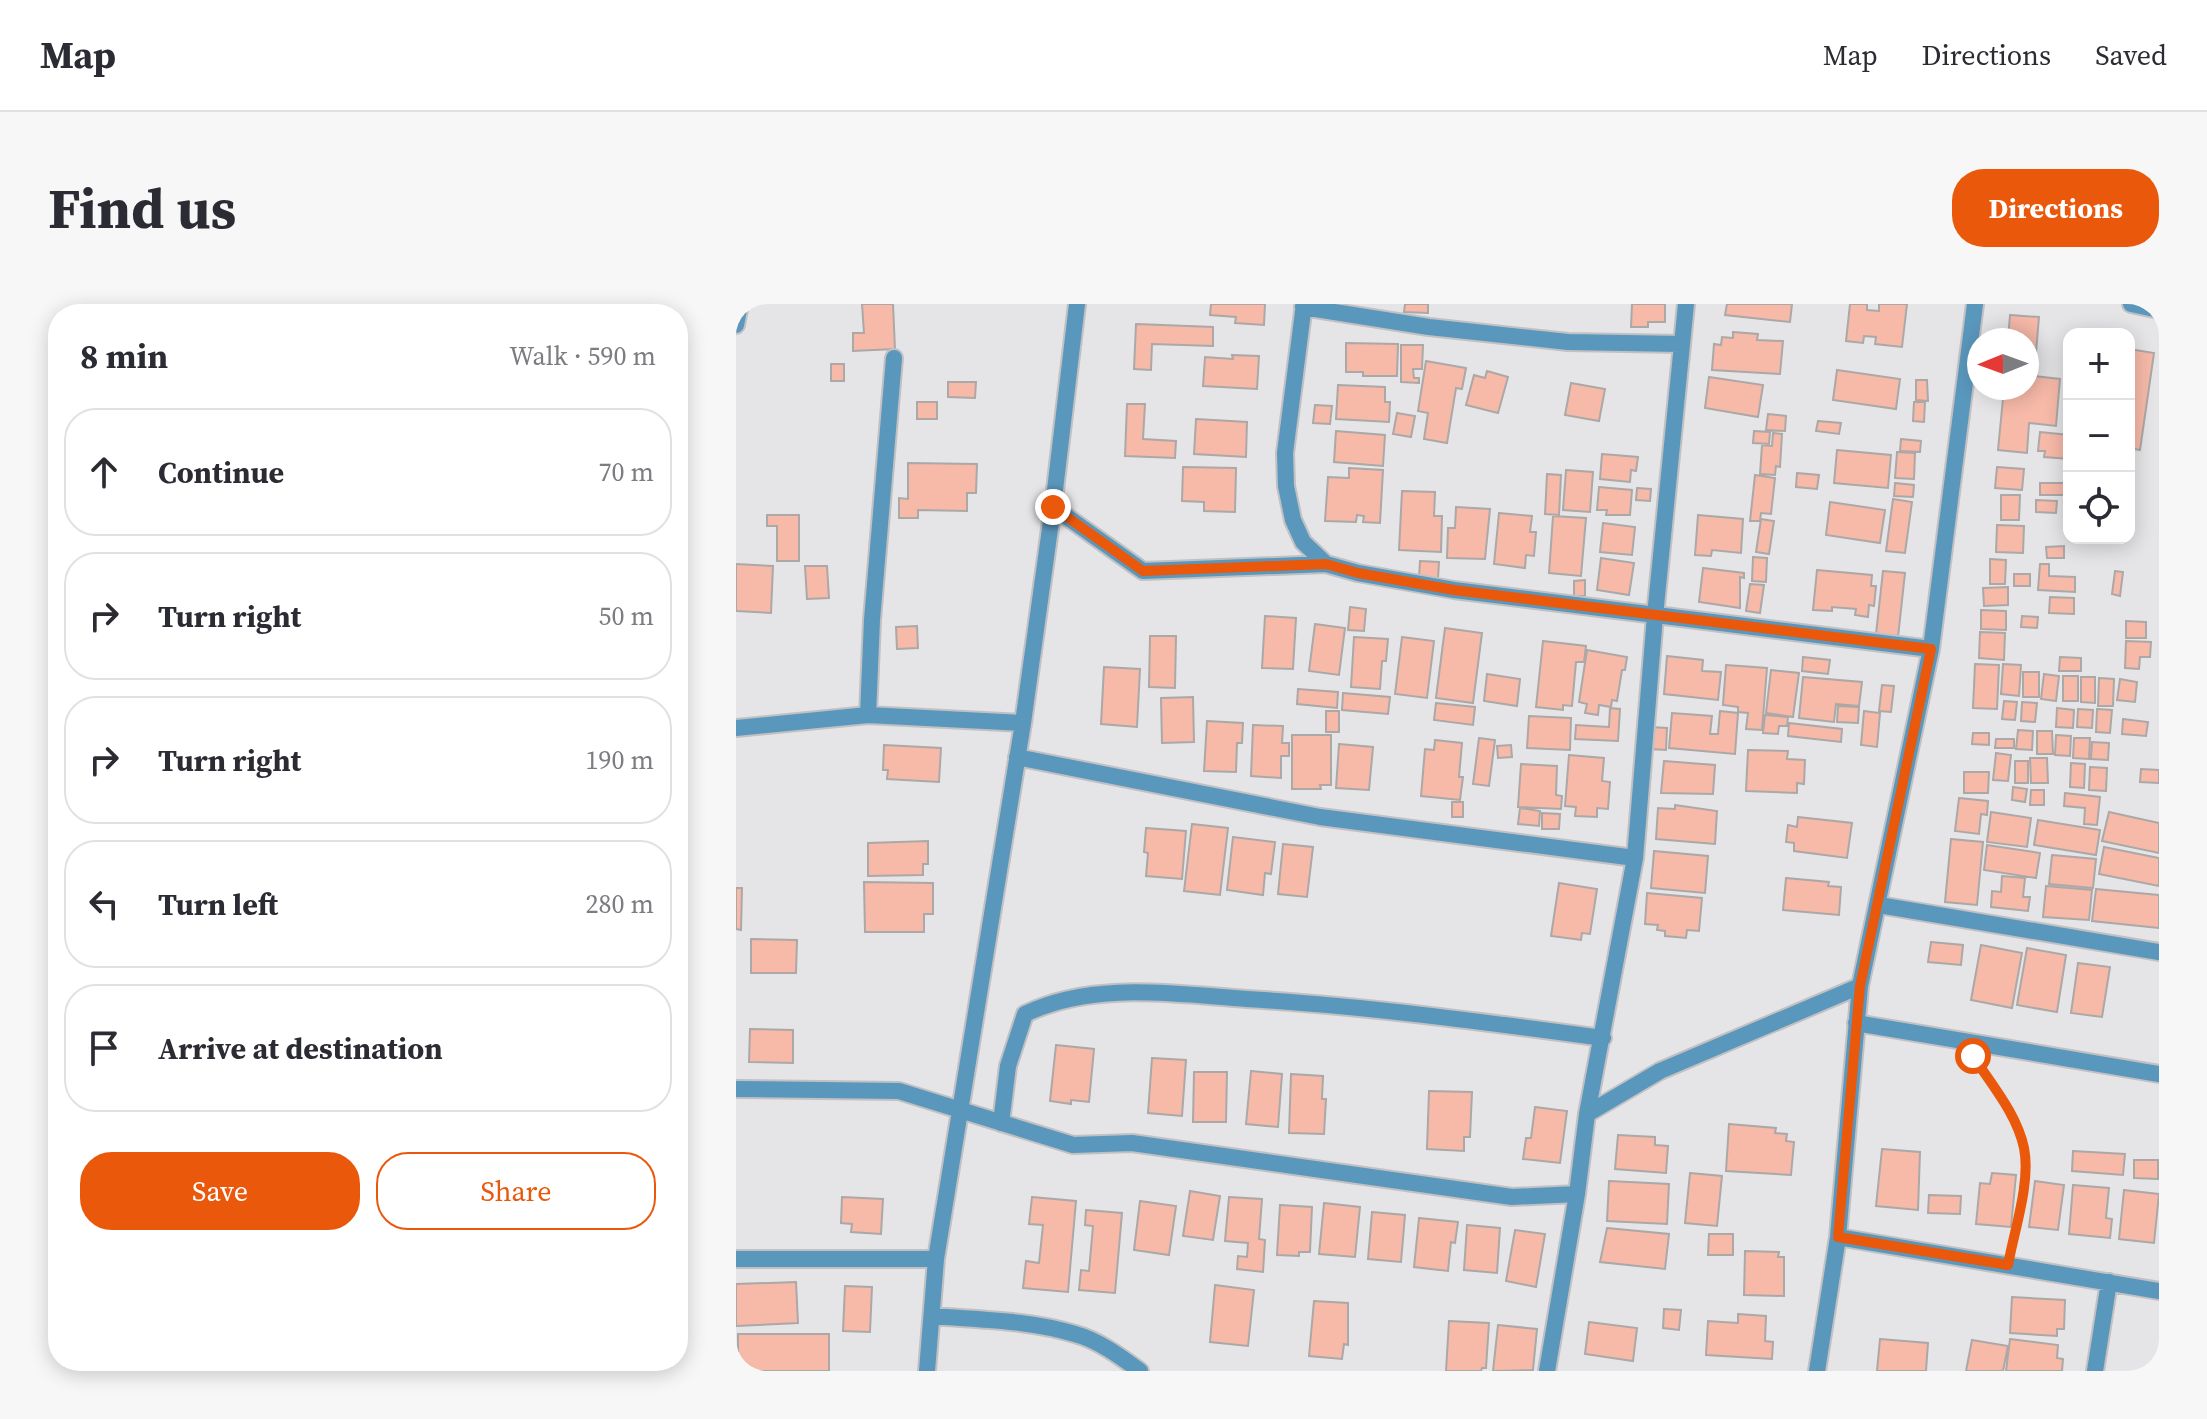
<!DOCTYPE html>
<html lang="en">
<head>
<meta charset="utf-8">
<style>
	body { margin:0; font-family:"Source Serif 4",serif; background:#f7f7f7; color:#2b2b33 }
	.controls { position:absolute; right:24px; top:24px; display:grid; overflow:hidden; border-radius:16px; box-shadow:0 4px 20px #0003 }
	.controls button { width:72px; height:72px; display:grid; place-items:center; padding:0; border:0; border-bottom:2px solid #e1e1e2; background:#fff; color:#2b2b33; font:40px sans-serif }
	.compass { position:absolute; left:1231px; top:24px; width:72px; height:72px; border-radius:50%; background:#fff; box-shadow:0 4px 20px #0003; rotate:269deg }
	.stop { position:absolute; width:24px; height:24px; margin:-18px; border:6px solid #ea580c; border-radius:50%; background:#fff }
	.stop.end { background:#ea580c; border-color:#fff; box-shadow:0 2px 8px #0008 }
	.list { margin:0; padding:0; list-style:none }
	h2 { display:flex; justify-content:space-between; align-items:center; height:104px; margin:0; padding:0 32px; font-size:34px }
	h2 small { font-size:26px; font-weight:400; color:#7c7c81 }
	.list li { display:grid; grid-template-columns:52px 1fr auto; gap:24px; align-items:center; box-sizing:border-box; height:128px; margin:0 16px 16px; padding:0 16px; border:2px solid #e1e1e2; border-radius:32px }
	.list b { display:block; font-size:30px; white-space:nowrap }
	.list em { font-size:26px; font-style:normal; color:#7c7c81 }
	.actions { display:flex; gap:16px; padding:24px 32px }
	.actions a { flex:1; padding:18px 0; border:2px solid #ea580c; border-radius:32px; text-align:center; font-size:28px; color:#ea580c }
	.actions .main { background:#ea580c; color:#fff }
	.icon { flex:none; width:44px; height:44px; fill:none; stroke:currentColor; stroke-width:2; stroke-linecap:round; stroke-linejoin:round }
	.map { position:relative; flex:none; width:1423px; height:1067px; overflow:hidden; border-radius:32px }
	header { display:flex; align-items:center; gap:48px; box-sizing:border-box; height:112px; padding:0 40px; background:#fff; border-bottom:2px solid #e1e1e2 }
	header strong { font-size:38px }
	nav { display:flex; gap:44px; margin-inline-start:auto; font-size:28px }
	.intro { display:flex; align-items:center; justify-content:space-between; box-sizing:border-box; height:192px; padding:0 48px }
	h1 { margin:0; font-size:56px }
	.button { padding:20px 36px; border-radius:32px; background:#ea580c; color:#fff; font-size:28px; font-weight:700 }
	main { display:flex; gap:48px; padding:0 48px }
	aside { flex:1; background:#fff; border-radius:32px; box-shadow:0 4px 20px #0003 }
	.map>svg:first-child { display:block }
	.building { fill:#f7b9a8; stroke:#aba8a7; stroke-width:2 }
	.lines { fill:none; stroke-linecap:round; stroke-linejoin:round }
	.minor-casing { stroke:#c1c1c3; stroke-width:20 }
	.path { stroke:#8b8b8c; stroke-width:4; stroke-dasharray:4 4; stroke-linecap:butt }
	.minor { stroke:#5a97bc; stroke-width:16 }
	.route { stroke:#ea580c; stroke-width:10 }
</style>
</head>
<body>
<header>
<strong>Map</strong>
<nav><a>Map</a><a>Directions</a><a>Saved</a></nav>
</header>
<div class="intro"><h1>Find us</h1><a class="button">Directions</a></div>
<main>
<aside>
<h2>8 min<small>Walk · 590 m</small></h2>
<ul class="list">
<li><svg class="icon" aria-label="ahead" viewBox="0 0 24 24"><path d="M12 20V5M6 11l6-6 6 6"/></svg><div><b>Continue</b></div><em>70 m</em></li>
<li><svg class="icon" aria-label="right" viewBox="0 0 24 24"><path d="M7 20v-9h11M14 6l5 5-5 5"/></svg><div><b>Turn right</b></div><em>50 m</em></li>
<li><svg class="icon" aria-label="right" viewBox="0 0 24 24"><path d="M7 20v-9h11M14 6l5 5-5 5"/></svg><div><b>Turn right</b></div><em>190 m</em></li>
<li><svg class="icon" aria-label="left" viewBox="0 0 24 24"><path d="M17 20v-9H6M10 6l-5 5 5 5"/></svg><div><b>Turn left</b></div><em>280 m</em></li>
<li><svg class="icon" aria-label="arrive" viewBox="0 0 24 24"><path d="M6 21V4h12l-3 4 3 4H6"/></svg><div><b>Arrive at destination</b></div></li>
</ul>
<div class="actions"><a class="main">Save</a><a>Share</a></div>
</aside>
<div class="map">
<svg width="1423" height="1067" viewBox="0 0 1423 1067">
	<rect width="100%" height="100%" fill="#e5e5e7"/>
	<path class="building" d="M126 0H157L159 45 117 47V29H128Z
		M475 0H529L528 21 499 19 500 13 474 11Z
		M669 0H692V9L668 8Z
		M896 0H929V18H912V23H895Z
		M991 0H1056L1054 18 989 11Z
		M1114 0H1131V6L1143 7V0H1171L1166 43 1139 40 1140 33 1128 32 1127 39 1110 37Z
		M1274 11 1303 13 1298 72 1324 75 1320 122 1293 119 1291 149 1262 146 1268 84H1291V36H1272Z
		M400 20 477 23V42L416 40 415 66 398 65Z
		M997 28 1022 30 1021 36 1047 37 1044 70 976 66 978 40 985 41 986 33 997 34Z
		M610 39 662 40 661 72H627V68H610Z
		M665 41H687L686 65H677L678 74H683V79L665 78Z
		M1393 45 1418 49 1404 146 1393 144Z
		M496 51 523 52 521 85 467 82 469 53 497 55Z
		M690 57 730 64 726 85 720 84 711 139 688 135 692 109 682 107Z
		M95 60H108V77H95Z
		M1101 66 1164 75 1160 105 1097 96Z
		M751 67 772 73 762 109 730 101 738 71 749 74Z
		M973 73 1027 81 1022 113 969 104Z
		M1180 76H1191L1192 97 1180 96Z
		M212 78H240L239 94 212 93Z
		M835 79 869 85 863 117 829 111Z
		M602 81 649 83V98H654L653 118 600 115Z
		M181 98H201V115H181Z
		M1178 98H1189L1188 118 1177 117Z
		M391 100H409L407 135 440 137 439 154 389 152Z
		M579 101 596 102 594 120 577 119Z
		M661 109 679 112 675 133 657 130Z
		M1032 110 1050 112 1049 127 1030 126Z
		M460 115 511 118 510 153 458 150Z
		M1082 117 1105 119 1103 130 1080 127Z
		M600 127 649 131 647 162 598 158Z
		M1018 127 1034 128 1033 140 1017 139Z
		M1304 128 1333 131V155L1308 153 1309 147H1302Z
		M1037 129 1046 130 1044 163 1040 162 1039 171 1024 170 1026 141 1036 142Z
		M1165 135 1185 137 1184 148 1164 147Z
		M1101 146 1155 151 1152 184 1098 179Z
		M1161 148 1179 149 1178 175 1159 174Z
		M866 150 902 153 900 167 895 166 894 178 864 175Z
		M172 159 241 160 240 189H231V207L182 206V214H163V194L172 195Z
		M447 163 500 164 499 208 468 207V198L446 197Z
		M1261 163 1288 165 1286 186 1259 184Z
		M613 164 647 166 644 219 627 218 628 212 621 211 620 218 589 217 592 173 613 174Z
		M830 166 857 168 854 208 827 206Z
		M1061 169 1083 171 1081 185 1060 183Z
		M811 170 825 171 823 211 809 210Z
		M1019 171 1039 174 1035 210 1025 209 1024 217H1014Z
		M1159 179 1178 181 1177 193 1158 192Z
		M1304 179H1328V191H1304Z
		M863 183 896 186 894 211H870L871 206H861Z
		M901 184 915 185 914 197 900 196Z
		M666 187 699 188 698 212H706L705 248 663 246Z
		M1265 191H1284L1283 216H1265Z
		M1157 195 1176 198 1169 249 1150 247Z
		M1300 196 1321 197 1320 209 1300 208Z
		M1094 198 1149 206 1144 239 1090 231Z
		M720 203 754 205 749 255 711 254 712 224H719Z
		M763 209 796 212 794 228H800L798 252 790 251 789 264 758 260Z
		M31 211H63V257H41V222H31Z
		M962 211 1007 215 1005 249 976 246 975 252 959 251Z
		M817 212 850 214 845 272 813 269Z
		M1025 215 1038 217 1033 250 1020 248Z
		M867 219 899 223 896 251 864 248Z
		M1261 221 1288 222 1287 249 1260 248Z
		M1328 242V254H1311L1310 243Z
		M1017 253 1031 254 1030 278 1016 277Z
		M865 254 898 259 893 291 861 286Z
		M1254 255 1270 256 1269 280H1254Z
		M684 257 703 258 702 275 683 274Z
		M0 260 37 262 35 309 0 307Z
		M1304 260H1313V272L1339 273V288L1302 286Z
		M69 262H91L93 294 71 295Z
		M967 264 1008 269V274L1004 273V304L963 298Z
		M1081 266 1136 271 1135 282H1140L1138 302 1133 301 1132 313 1119 311 1120 305 1096 303V307L1077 306Z
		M1147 267 1169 269 1162 333 1140 330Z
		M1379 267 1387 268 1384 292 1376 290Z
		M1278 270H1294V282H1278Z
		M849 276V292H838V277Z
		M1014 280 1028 281 1024 309 1010 307Z
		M1272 283V301L1248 302 1247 284Z
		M1314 293 1338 294V310L1313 309Z
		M614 303 630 305 628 327 612 326Z
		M1245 306 1270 307V326L1245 325Z
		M529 312 560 314 557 365 526 364Z
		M1286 312 1302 313 1301 324 1285 323Z
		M1390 317 1410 318V334H1390Z
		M579 320 609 324 603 371 573 367Z
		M181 322 182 344 161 345 160 323Z
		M709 324 746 329 737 399 700 394Z
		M1244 328 1269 329 1268 356 1243 354Z
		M414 332H440L439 384 413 383Z
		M618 333 652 335 650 357H646L644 385 615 383Z
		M666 333 698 337 691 394 659 390Z
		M807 337 850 342 848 358H840L836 402 827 401V406L800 403Z
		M1390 337 1415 338 1414 353H1404L1403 365 1389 364Z
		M851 346 891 353 889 366H886L881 397 876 396 875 403 863 401 862 411 849 409 851 400 843 398Z
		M931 352 967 356 966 367 985 368 982 396 928 390Z
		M1067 353 1094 356 1092 370 1066 367Z
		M1324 353 1345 354V367H1323Z
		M1239 360 1263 361 1261 405 1237 404Z
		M1267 360 1285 361 1283 392 1265 390Z
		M990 361 1031 364 1026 426 1010 425 1012 409 1002 408V403L987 401Z
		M368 363 404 365 401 423 365 420Z
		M1035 366 1063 369 1057 413 1030 409Z
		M1287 368H1303V393H1287Z
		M751 370 784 375 781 402 748 397Z
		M1308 370 1323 372 1320 397 1305 395Z
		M1327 372H1342V397H1327Z
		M1067 373 1126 378 1123 402 1100 400 1098 418 1063 414Z
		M1345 373H1359V399L1345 398Z
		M1363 374 1378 375 1377 402H1362Z
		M1384 375 1401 378 1399 398 1381 396Z
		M1146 381 1158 382 1155 408 1143 407Z
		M562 385 602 388 601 404 561 400Z
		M607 389 654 393 652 410 606 406Z
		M457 393 458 438 426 439 425 394Z
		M1268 397 1281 398 1279 416 1266 415Z
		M1286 398 1301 399 1299 418 1285 417Z
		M700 399 739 403 737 421 698 416Z
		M1102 402 1123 403 1122 419 1101 418Z
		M874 404 884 405 882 437 839 435 840 421 873 423Z
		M1321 404 1338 406 1337 424 1320 423Z
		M1342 405 1357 406 1356 424 1341 423Z
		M1361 405 1376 406 1374 429 1360 428Z
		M590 407H603V428H590Z
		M984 407 1002 409 999 450 933 444 936 409 976 412 974 430H982Z
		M1128 407 1144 409 1141 443 1125 441Z
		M1029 411 1052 413 1051 422H1043L1042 430 1027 429Z
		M793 412 835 414 834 446 791 444Z
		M1387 415 1412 418 1410 432 1386 430Z
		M471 417 507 419 506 439H501L500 468 468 467Z
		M1053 419 1106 425 1105 438 1052 432Z
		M517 421 547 422 546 439H553V452H545V474L515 472Z
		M915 423 931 424 930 446 913 445Z
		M1282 426 1297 427 1296 446 1280 445Z
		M1301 427H1316L1317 450H1301Z
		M1237 429H1253V441L1236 440Z
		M556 431H595V481H584L585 485H556Z
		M1320 431 1335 432 1334 452 1319 451Z
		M743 434 759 436 753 482 737 480Z
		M1338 434H1354L1353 455 1337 454Z
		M1260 435H1278V444H1259Z
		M699 436 726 439 723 473H727L724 496 685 492 689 445 698 446Z
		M1356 438 1373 439 1372 456 1355 455Z
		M603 440 637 443 633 486 600 484Z
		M148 441 205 444 203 478 151 475 152 466H147Z
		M775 441 776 453 762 454 761 442Z
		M1012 446 1052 447 1051 455 1069 456 1068 480 1061 479V489L1010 487Z
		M1260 449 1275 451 1272 477 1257 476Z
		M833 451 868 454 866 477 874 478 872 505 861 504V513L839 512 840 503 829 502Z
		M1294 454H1311L1312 479H1295Z
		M928 457 979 461 977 490 925 489Z
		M1279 457H1292V479H1279Z
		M1335 459 1349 460 1348 484 1334 483Z
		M785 460 821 462 820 491 826 492 825 505 782 503Z
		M1354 463 1371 464 1370 487 1353 486Z
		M1405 465 1423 466V479L1404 478Z
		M1228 468H1253L1252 489H1228Z
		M1277 483 1291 485 1289 498 1276 496Z
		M1295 486H1308V501H1294Z
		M1329 489 1364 493 1361 521 1348 520 1349 504 1328 502Z
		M1223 494 1252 497 1251 511 1245 510 1243 530 1219 527Z
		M716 498H727V513H716Z
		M939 501 981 507 979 540 920 535 922 504 939 505Z
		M784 504 804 507 803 522 782 520Z
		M1255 508 1295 514 1291 543 1251 538Z
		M1373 508 1423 519V549L1366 537Z
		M806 509 824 510 823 525H806Z
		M1062 513 1116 519 1111 554 1058 547V539L1050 538 1052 521 1061 523Z
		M1302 516 1364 526 1360 551 1298 541Z
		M456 520 492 524 484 591 448 587Z
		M410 524 450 527 446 575 410 572 412 549 408 548Z
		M497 533 539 538 535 570 529 569 527 591 491 586Z
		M1215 535 1247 538 1241 601 1209 598Z
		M192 537V560H187V571L132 572V539Z
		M547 540 577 543 571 593 542 590Z
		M1251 541 1304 549 1300 574 1248 566Z
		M1368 543 1423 554V582L1363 570Z
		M918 547 972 552 969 589 915 584Z
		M1316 551 1360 555 1357 584 1313 580Z
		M1266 572 1289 574 1287 593H1294L1292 607 1255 603 1256 587 1265 588Z
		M1050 574 1093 578 1092 582 1105 583 1103 611 1047 606Z
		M128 578 197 579V610H188V628H129Z
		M823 579 861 585 854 630 846 629 845 636 815 632Z
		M1310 582 1356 586 1353 616 1307 613Z
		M0 584H6L5 626 0 625Z
		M1360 585 1423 591V624L1356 617Z
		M911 589 966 594 963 627 951 626 950 634 929 632V627L921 626 922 621 909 620Z
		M15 635 61 636 60 669H15Z
		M1195 638 1227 641 1225 661 1192 658Z
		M1245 641 1286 649 1276 704 1235 696Z
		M1291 644 1330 651 1321 708 1281 701Z
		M1342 659 1374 663 1366 713 1335 709Z
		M14 725 57 726V759L13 758Z
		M320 741 358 745 353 798 335 796V800L314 797Z
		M416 754 450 756 446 812 412 809Z
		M515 767 546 770 542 823 510 820Z
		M458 768H491L490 818H457Z
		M555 770 587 772 586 795H590L588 830 553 829Z
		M693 787 736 788 734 833H728V847L691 845Z
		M799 803 831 807 824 859 787 855 790 834H795Z
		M993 820 1040 824 1039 829 1051 830 1050 837 1058 838 1055 871 990 867Z
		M882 831 919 833V841L932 842 930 869 879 865Z
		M1146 845 1184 848 1182 906 1140 902Z
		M1337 847 1389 850 1387 871 1336 867Z
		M1398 856H1422V875L1398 874Z
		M954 869 986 872 981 922 949 919Z
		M1256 869 1280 871 1275 923 1240 920 1244 879 1254 880Z
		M873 877 933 880 931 920 871 917Z
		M1299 877 1328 881 1322 926 1293 923Z
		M1337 881 1373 884 1370 914 1376 915 1374 934 1333 930Z
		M1388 886 1423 890 1418 939 1383 935Z
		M454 887 484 892 477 936 447 932Z
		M1193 891 1225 892 1224 910 1192 909Z
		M106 893 147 895 145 930 115 928 116 920 105 919Z
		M296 893 340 897 332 988 287 984 290 957 303 959 307 921 293 920Z
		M493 893 526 895 523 935 529 936 527 968 501 965 502 952 511 953 512 939 489 937Z
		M404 897 440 902 433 951 398 946Z
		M588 899 624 903 619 953 583 950Z
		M544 901 576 903 574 948H563V952L541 951Z
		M350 906 386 909 379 989 343 986 345 966 353 967 357 922 349 921Z
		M636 908 669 911 665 958 632 955Z
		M683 914 722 918 719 939 715 938 712 967 678 963Z
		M731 921 764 924 761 969 728 966Z
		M871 924 933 930 929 965 864 958Z
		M779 926 809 930 800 983 770 977Z
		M973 930H997V951H972Z
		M1009 947 1043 948 1042 953H1048V992L1008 991Z
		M60 978 62 1019 0 1022V980Z
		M479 981 518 986 512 1042 474 1038Z
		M109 982 136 983 134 1028 107 1027Z
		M1276 993 1329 996 1328 1025H1321V1032L1274 1029Z
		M578 997 612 999V1041L608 1040 606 1055 573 1052Z
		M928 1005 945 1006 943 1026 927 1024Z
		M1002 1010 1030 1012 1029 1037 1037 1038 1036 1055 970 1051 972 1017 1002 1019Z
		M713 1017 753 1019 750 1064H746L745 1067H710Z
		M853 1018 901 1024 897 1057 849 1050Z
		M762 1021 801 1025 797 1066 757 1067Z
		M2 1030H93V1067H2Z
		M1144 1035 1192 1039 1190 1067H1141Z
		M1274 1035 1322 1041 1321 1054 1327 1055 1326 1067H1270Z
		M1236 1036 1272 1042 1267 1067H1230Z"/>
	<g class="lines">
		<g class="minor-casing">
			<path id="minor" d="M568 0 549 149 550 182 557 216 567 238 590 260 622 269 718 286 1195 345
				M1395 0 1423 6
				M567 3 693 23 832 38 945 40
				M0 21 4 0
				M317 203 407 267 590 260
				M132 411 136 316 158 54
				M0 424 132 411 287 419
				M281 453 584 513 899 554
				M1143 601 1423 648
				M1120 719 1423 770
				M0 785 163 787 337 841 396 839 776 893 841 890
				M851 810 924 767 1124 682
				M265 819 272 762 289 710C357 677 438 690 511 695 630 702 748 718 867 734
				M1102 933 1423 987
				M0 955H200
				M196 1012C244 1016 293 1016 339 1030 362 1036 385 1053 404 1067
				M191 1067 200 955 287 419 317 203 341 0
				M811 1067 841 890 851 810 899 554 919 312 950 0
				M1081 1067 1102 933 1124 682 1195 345 1239 0
				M1359 1067 1373 978"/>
		</g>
		<path class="path" d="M1240 758C1258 784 1284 814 1289 846 1293 879 1281 915 1275 946"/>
		<use href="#minor" class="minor"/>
	</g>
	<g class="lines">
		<path class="route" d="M317 203 407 267 590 260 622 269 718 286 1195 345 1124 682 1102 933 1272 961C1278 927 1295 878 1288 844 1281 810 1255 780 1237 752"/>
	</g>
</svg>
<div class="controls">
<button>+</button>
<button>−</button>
<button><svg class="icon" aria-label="locate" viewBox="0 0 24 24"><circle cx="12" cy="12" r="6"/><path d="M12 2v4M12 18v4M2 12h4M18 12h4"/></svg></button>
</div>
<svg class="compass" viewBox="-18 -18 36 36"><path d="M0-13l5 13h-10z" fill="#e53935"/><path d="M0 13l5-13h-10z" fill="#7c7c81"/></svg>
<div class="stop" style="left:1237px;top:752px"></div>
<div class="stop end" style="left:317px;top:203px"></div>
</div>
</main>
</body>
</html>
